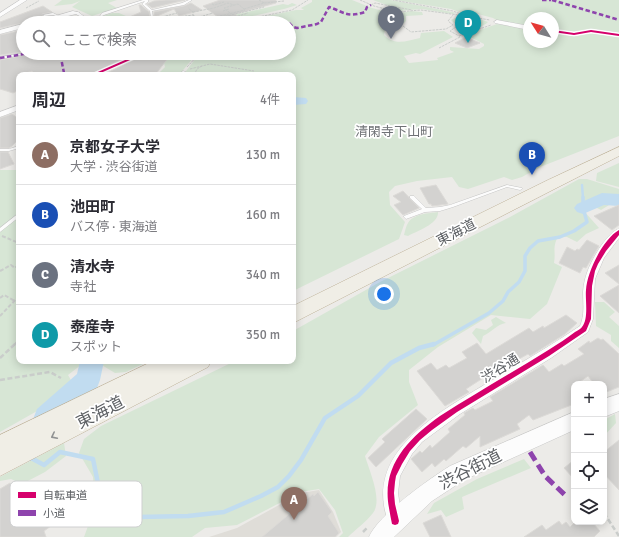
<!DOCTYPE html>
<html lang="ja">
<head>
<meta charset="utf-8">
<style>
	body { margin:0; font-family:Signika,"Noto Sans JP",sans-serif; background:#f2f2f3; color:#2b2b33 }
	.controls { position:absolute; right:12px; bottom:12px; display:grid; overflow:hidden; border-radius:8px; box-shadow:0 2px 10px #0003 }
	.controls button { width:36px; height:36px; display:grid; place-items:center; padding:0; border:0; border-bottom:1px solid #e1e1e2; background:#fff; color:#2b2b33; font:20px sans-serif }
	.compass { position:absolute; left:523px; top:12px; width:36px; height:36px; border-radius:50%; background:#fff; box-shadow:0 2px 10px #0003; rotate:307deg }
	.you { position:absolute; left:384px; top:294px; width:14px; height:14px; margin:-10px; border:3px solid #fff; border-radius:50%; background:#1a73e8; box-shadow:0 0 0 6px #1a73e833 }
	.badge { display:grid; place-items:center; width:26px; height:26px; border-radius:50%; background:#8f9192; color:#fff; font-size:13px; font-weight:700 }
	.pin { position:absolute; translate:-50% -33px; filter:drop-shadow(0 1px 2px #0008) }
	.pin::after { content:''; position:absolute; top:21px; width:14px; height:12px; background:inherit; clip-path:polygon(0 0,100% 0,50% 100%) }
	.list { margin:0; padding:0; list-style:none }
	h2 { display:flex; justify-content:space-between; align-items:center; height:52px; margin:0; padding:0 16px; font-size:17px }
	h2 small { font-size:13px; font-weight:400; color:#7c7c81 }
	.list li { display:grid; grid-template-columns:26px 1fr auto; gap:12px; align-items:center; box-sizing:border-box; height:60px; padding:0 16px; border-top:1px solid #e1e1e2 }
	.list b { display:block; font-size:15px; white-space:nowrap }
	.list p { margin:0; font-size:13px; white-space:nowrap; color:#7c7c81 }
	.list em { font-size:13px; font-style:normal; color:#7c7c81 }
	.icon { flex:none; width:22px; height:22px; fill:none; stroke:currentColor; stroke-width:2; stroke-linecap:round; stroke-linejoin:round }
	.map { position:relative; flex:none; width:619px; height:537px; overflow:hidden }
	.search { position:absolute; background:#fff; box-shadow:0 2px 10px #0003; left:16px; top:16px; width:280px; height:44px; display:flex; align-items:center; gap:10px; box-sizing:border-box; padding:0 14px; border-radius:22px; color:#7c7c81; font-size:15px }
	.panel { position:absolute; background:#fff; box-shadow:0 2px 10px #0003; left:16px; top:72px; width:280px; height:292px; border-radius:8px }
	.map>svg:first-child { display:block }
	.education { fill:#dfddd8 }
	.green { fill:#d7e6d5 }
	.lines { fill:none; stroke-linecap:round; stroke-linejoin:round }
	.stream-far2 { stroke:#c1dcf0; stroke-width:2.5 }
	.stream-far1 { stroke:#c1dcf0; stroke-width:3.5 }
	.stream { stroke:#c1dcf0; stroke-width:4.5 }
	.river { fill:#c1dcf0; fill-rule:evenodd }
	.building { fill:#d3d2d0; stroke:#dcdad7 }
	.service-casing { stroke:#c7c7c7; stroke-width:1 }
	.pedestrian-casing { stroke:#c7c7c7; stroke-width:1 }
	.minor-casing { stroke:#c7c7c7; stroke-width:1 }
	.secondary-casing { stroke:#c9c9c8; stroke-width:1 }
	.trunk-casing { stroke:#bfb39a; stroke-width:1 }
	.path-far2 { stroke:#cacdcb; stroke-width:1; stroke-dasharray:2.5 1; stroke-linecap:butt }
	.path-far1 { stroke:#cacdcb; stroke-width:2; stroke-dasharray:4 2; stroke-linecap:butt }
	.path { stroke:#cacdcb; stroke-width:2.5; stroke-dasharray:5 2.5; stroke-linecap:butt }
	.service { fill:#fcfcfc; fill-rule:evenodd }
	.pedestrian { fill:#fcfcfc; fill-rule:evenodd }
	.minor { fill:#fcfcfc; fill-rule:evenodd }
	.secondary { fill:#fcfcfc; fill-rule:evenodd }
	.trunk { fill:#f0eee6; fill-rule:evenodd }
	.quiet-far1 { stroke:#8e44ad; stroke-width:2.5; stroke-dasharray:4.5 2.5; stroke-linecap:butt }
	.quiet { stroke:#8e44ad; stroke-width:5; stroke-dasharray:10 5; stroke-linecap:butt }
	.cycleway-casing { stroke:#fff; stroke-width:3 }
	.cycleway { fill:#d6006c; fill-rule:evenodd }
	.oneway { stroke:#909292 }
	.labels { text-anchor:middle; stroke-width:3.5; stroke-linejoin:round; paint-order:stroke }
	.far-neighbourhood-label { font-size:13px; fill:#6f7276; stroke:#fff }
	.street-label { font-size:14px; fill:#5d6064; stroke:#fff }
	.near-street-label { font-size:17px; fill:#5d6064; stroke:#fff }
	.key { fill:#fff; stroke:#cecfd0; stroke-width:1 }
	.key-label { font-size:11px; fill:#5d6064 }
</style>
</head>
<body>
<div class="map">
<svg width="619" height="537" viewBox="0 0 619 537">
	<rect width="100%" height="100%" fill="#ecebe8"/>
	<path class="education" d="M319 490 333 512 341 532 336 537H209L237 528 301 493Z"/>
	<path class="green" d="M62 0H117L108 3 117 8 92 16 72 7 80 1 72 4 54 6Z
		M312 0H352L372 8 395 14 411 11 422 12 423 15 406 16V21L403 24 385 29 384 35C395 46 406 41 420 38L421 33 444 31 453 37 420 54 416 53 404 56 409 63 438 60 437 58 454 52 450 50V47L479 49 484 46V44L466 35 497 24 529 29V42H553V33L589 32 619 36V136L540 167 522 177 512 180 504 177 468 189 459 187 452 177 417 181 395 186 389 192 390 205 405 222 399 239 293 291V75H183L196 58 194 57 179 75H157L165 67 164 63 170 56 168 53H231L235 56 247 53H289V23H247L253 19 296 10H304L301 8 312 2Z
		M373 0H391L457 13 452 14 422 9 397 11 390 10 392 7Z
		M395 0H619V34L553 30V18H529V26L498 21 493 18 478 14 467 15 451 9Z
		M292 3 297 5 284 9 239 19 234 15 283 4 288 5Z
		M112 13H119L135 20 101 23 104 22 103 16Z
		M457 17 480 19 488 22C479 31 459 29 451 20Z
		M619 163V187L596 181 597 173Z
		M0 170H19V214L0 228Z
		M579 179H587L619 189V201L614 202 601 210 591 205 584 211 599 228 586 234 577 242 567 237 558 236C552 249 556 251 554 263L562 267 547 304 530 319 491 315 438 347 409 370V382L418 405 379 437 365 456C369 470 383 500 373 513 366 522 356 529 348 537H339L343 533 335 510 319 489 301 492 237 525 205 528 192 537H84L95 507 93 477 79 453 84 439 101 426 235 361H293V331L380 282 510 217Z
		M438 212C439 224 417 231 408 236L404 235C405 231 406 226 408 223 413 214 429 213 438 212Z
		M19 217V361H86L68 375 76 389 0 432V231Z
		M595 302H604L615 312 609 317 619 326V348L611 341V335L596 326Z
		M496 317 506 323C497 324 491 333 483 336L481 344 472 333 476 328 486 330 493 325 491 320Z
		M100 361H149L126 372 115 373 100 364Z
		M615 414 616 423 604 436V420Z
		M64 443 66 456 45 472 22 484 11 479 0 481V477Z
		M524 459 531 468 462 497 464 509 446 517 441 510 427 514 434 503 477 479Z"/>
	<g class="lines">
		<path class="stream-far2" d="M582 185 583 198"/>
		<path class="stream-far1" d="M433 345 489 313 503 301 508 292 519 282 525 271V256L530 248 538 241 560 237 574 231 587 222 583 208V197"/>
		<path class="stream" d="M29 459 31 458 44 465 60 452 93 459 102 503 138 517 188 516 224 512 261 496 278 487 289 476 301 460 325 418 358 396 391 363 419 348 434 344"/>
		<path class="river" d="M293 97 306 98 308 101 306 104 293 105Z
			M602 193 619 194V206L604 205 583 214 577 212 574 208 577 204Z
			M80 361H104L100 380 97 388 56 426 52 436 43 440 34 436 30 427 37 409 77 374Z"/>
	</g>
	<path class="building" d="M166 0H185L152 8 147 4 154 1Z
		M220 0H276V3L235 14 247 23H226L203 6Z
		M191 3 202 10 179 16 174 9 157 16H154V12L184 6Z
		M139 5H141L149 12 150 19 142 23H116L141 12Z
		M43 6 52 12 42 14 43 17H45L30 23H23L0 28V22Z
		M23 30V52L0 55V35Z
		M466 37 480 43 467 48 455 43Z
		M36 53H135L89 75H36L32 71 19 75V90L13 93 0 89V60Z
		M148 53H160L169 57 155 75H109L107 73Z
		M12 114 19 119V142H16L12 146 9 148H0V118Z
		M0 152H8L14 164 0 169Z
		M436 185 448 204 432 206 431 204H429L420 188Z
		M403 191 419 208 403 215 394 205 401 202 393 196Z
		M619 205V225L612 230 594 216Z
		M587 240 599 246 586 268 583 267 580 273 559 263 567 247 575 251 577 249 579 250Z
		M619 265V284L605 273Z
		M619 285V313L600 296Z
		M566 315 577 323 565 334 530 356 528 354 519 359 516 355 507 361 506 359 481 375 483 378 466 389 469 392 445 406 417 371 431 363 437 370 446 365 449 368 467 358 462 352 477 343 486 354 529 328 533 332 543 326 544 328Z
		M598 338 601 340 603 339 619 354V387L604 393V384H594L588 376 577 384H574L572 387 574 389V404L533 420 529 415 517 424 520 429 480 447V436L466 448 463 446 446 461 444 459 435 467 432 463 422 472 411 459 420 451 422 453 430 445 432 448 450 432 448 429 465 415 464 413 473 408 475 410 493 401 490 397 543 365 549 372 562 364 564 366 584 354 578 349 589 341 590 343Z
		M416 409 427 419 376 467 368 458 385 442 382 439Z
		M619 440V490L604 474V452Z
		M574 460V479L564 468Z
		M10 483 22 513 30 508 33 515 55 500 62 518 44 531 46 537H0V489Z
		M318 492 332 512 328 516 339 533 335 537H262L313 494 314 496Z
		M441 515 451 537H430L423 523Z
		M559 521 562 525 566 522 570 527 575 522H592L600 531 594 537H524L542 525 546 530Z"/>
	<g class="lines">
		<g class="service-casing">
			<path id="service" d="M143 0H148V2L145 4 152 10 182 3 189 0H192L184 5 152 11 153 17 157 19 156 20 151 18 150 11 142 4 145 1 104 15 102 16V22L99 23H96L100 21V16L102 13Z
				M76 12H78L89 20 86 23H83L86 20 76 14Z
				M53 13 59 16 58 17 53 15 44 16 43 15Z
				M99 71H101L108 75H104L99 73Z
				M183 71 186 72 183 75H179Z
				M19 146V148L9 151H0V149H9Z
				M507 185 522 188V189L520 190 507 187 453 207 440 211 425 212 406 219 404 217V216L422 209 410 198V196H414L426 208 440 207 450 205Z
				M19 213V217L0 232V228Z"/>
		</g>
		<g class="pedestrian-casing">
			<path id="pedestrian" d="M157 18H159V20L152 23H146Z
				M23 53H32L0 59V57Z"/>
		</g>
		<g class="minor-casing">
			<path id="minor" d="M20 0H27L0 17V13Z
				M73 11 80 13 40 23H31Z
				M497 20 529 26V30L495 23 494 22Z
				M23 24V28L0 34V30Z
				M553 29 574 32 591 29 619 33V37L591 33 574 36 553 33Z
				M139 53H147L98 75H90Z
				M19 105V110L0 117V112Z
				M619 229V238L604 258 595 279 593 319 588 332 551 358 460 414 422 442 412 454 400 476 398 493 402 521 400 526 395 528 390 526C360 455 435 415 484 385 517 365 549 347 580 326 585 315 583 303 583 292 584 274 593 257 603 243 608 238 612 231 619 229Z"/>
		</g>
		<g class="secondary-casing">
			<path id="secondary" d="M619 394V411L604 417V399Z
				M574 412V430L464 480 432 501 394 537H369C378 515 429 479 450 466Z"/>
		</g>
		<g class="trunk-casing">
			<path id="trunk" d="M619 147V156L293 323V306L548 180Z
				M153 361H211L208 367 0 476V435Z"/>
		</g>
		<path class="path-far2" d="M259 0 264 3
			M360 0 374 6 397 12 421 10 466 16 453 11 393 0
			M212 4 214 5 224 2
			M371 5 375 3 412 10
			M26 8 39 1
			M244 9 264 3 284 1
			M223 11 229 9
			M193 12 214 8 228 3 234 5
			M230 13 224 8 238 4 244 9
			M193 15 202 22 264 7
			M220 16 245 10
			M466 16 490 20
			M162 17 177 13
			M179 18 181 23
			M196 18 213 13
			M232 18 236 23
			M164 19 193 15V12L188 8
			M210 21 232 18 248 13
			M238 23 249 19 292 10 308 0
			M403 26 411 32 446 29 453 25 448 21 453 15
			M470 31 456 27 450 31 459 36 491 25
			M439 48 460 37 459 36
			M187 67 200 53
			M190 69 210 64 254 71
			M194 75 197 69 202 66"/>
		<path class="path-far1" d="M2 236 19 243
			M0 271 11 265 15 268 19 264
			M0 298 4 295 15 301
			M0 316 19 296
			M14 345 19 340"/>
		<path class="path" d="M0 358 15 344
			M0 380 50 372 61 378
			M604 513 619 536
			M363 532 367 528"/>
		<use href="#service" class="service"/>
		<use href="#pedestrian" class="pedestrian"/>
		<use href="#minor" class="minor"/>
		<use href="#secondary" class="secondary"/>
		<use href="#trunk" class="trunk"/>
		<path class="quiet-far1" d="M542 0H551
			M552 0 619 20
			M148 23 157 19
			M257 23 261 19 281 20 289 23
			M289 23 293 27 297 28 317 24 321 22 329 7C344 12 347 18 365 12L367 7 371 5
			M0 58 30 53
			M57 75 64 73 60 53"/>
		<path class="quiet" d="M530 452 545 476 566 496"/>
		<g class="cycleway-casing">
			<path id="cycleway" d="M553 30 574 33 591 30 619 34V36L591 32 574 35 553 32Z
				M141 53H146L96 75H91Z
				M619 230V235L606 251 598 264 595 271 592 286 591 319 586 331 549 356 457 412 432 430 420 440 410 451 402 464 396 476 395 482 394 493 395 504 399 521 398 524 395 525 392 524C391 519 390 514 389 508 381 466 408 439 440 416 476 393 513 372 550 349 558 344 567 338 575 332 578 330 581 329 582 327 589 318 585 300 586 290 587 272 603 239 619 230Z"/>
		</g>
		<use href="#cycleway" class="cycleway"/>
	</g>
	<defs><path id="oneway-chevron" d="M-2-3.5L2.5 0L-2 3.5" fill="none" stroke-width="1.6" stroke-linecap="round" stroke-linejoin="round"/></defs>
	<use class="oneway" href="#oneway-chevron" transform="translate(54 436) rotate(153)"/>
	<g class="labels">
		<g class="far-neighbourhood-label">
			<text x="394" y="136">清閑寺下山町</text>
		</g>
		<g class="street-label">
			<text transform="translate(456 232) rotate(-27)" y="5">東海道</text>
			<text transform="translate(500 368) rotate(-32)" y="5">渋谷通</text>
		</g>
		<g class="near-street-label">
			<text transform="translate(100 412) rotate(-27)" y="6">東海道</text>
			<text transform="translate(470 469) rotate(-27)" y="6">渋谷街道</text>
		</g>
	</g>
	<rect x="10" y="481" width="132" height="46" rx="6" class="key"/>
	<rect x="18" y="492" width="18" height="6" fill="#d6006c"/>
	<rect x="18" y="510" width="18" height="6" fill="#8e44ad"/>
	<g class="key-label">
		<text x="43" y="499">自転車道</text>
		<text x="43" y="517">小道</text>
	</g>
</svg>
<div class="controls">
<button>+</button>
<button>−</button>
<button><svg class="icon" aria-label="locate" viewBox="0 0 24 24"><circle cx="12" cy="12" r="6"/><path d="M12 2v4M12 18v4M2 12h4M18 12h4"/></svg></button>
<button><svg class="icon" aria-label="layers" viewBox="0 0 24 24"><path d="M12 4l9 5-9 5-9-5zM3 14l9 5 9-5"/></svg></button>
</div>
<svg class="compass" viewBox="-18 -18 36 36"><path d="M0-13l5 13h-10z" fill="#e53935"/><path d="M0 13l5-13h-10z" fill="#7c7c81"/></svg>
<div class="you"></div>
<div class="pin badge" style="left:294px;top:520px;background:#8d6e63">A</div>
<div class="pin badge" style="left:532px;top:175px;background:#1a4fb4">B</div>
<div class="pin badge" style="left:391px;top:39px;background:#6b7280">C</div>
<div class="pin badge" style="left:468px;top:43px;background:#0f9aa8">D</div>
<div class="search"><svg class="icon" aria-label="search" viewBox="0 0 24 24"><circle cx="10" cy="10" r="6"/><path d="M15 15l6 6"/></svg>ここで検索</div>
<section class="panel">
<h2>周辺<small>4件</small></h2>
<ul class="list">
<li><span class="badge" style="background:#8d6e63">A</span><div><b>京都女子大学</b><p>大学 · 渋谷街道</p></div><em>130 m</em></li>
<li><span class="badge" style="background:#1a4fb4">B</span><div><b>池田町</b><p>バス停 · 東海道</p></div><em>160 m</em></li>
<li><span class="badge" style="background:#6b7280">C</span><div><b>清水寺</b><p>寺社</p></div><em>340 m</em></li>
<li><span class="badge" style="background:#0f9aa8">D</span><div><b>泰産寺</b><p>スポット</p></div><em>350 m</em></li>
</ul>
</section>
</div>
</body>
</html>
